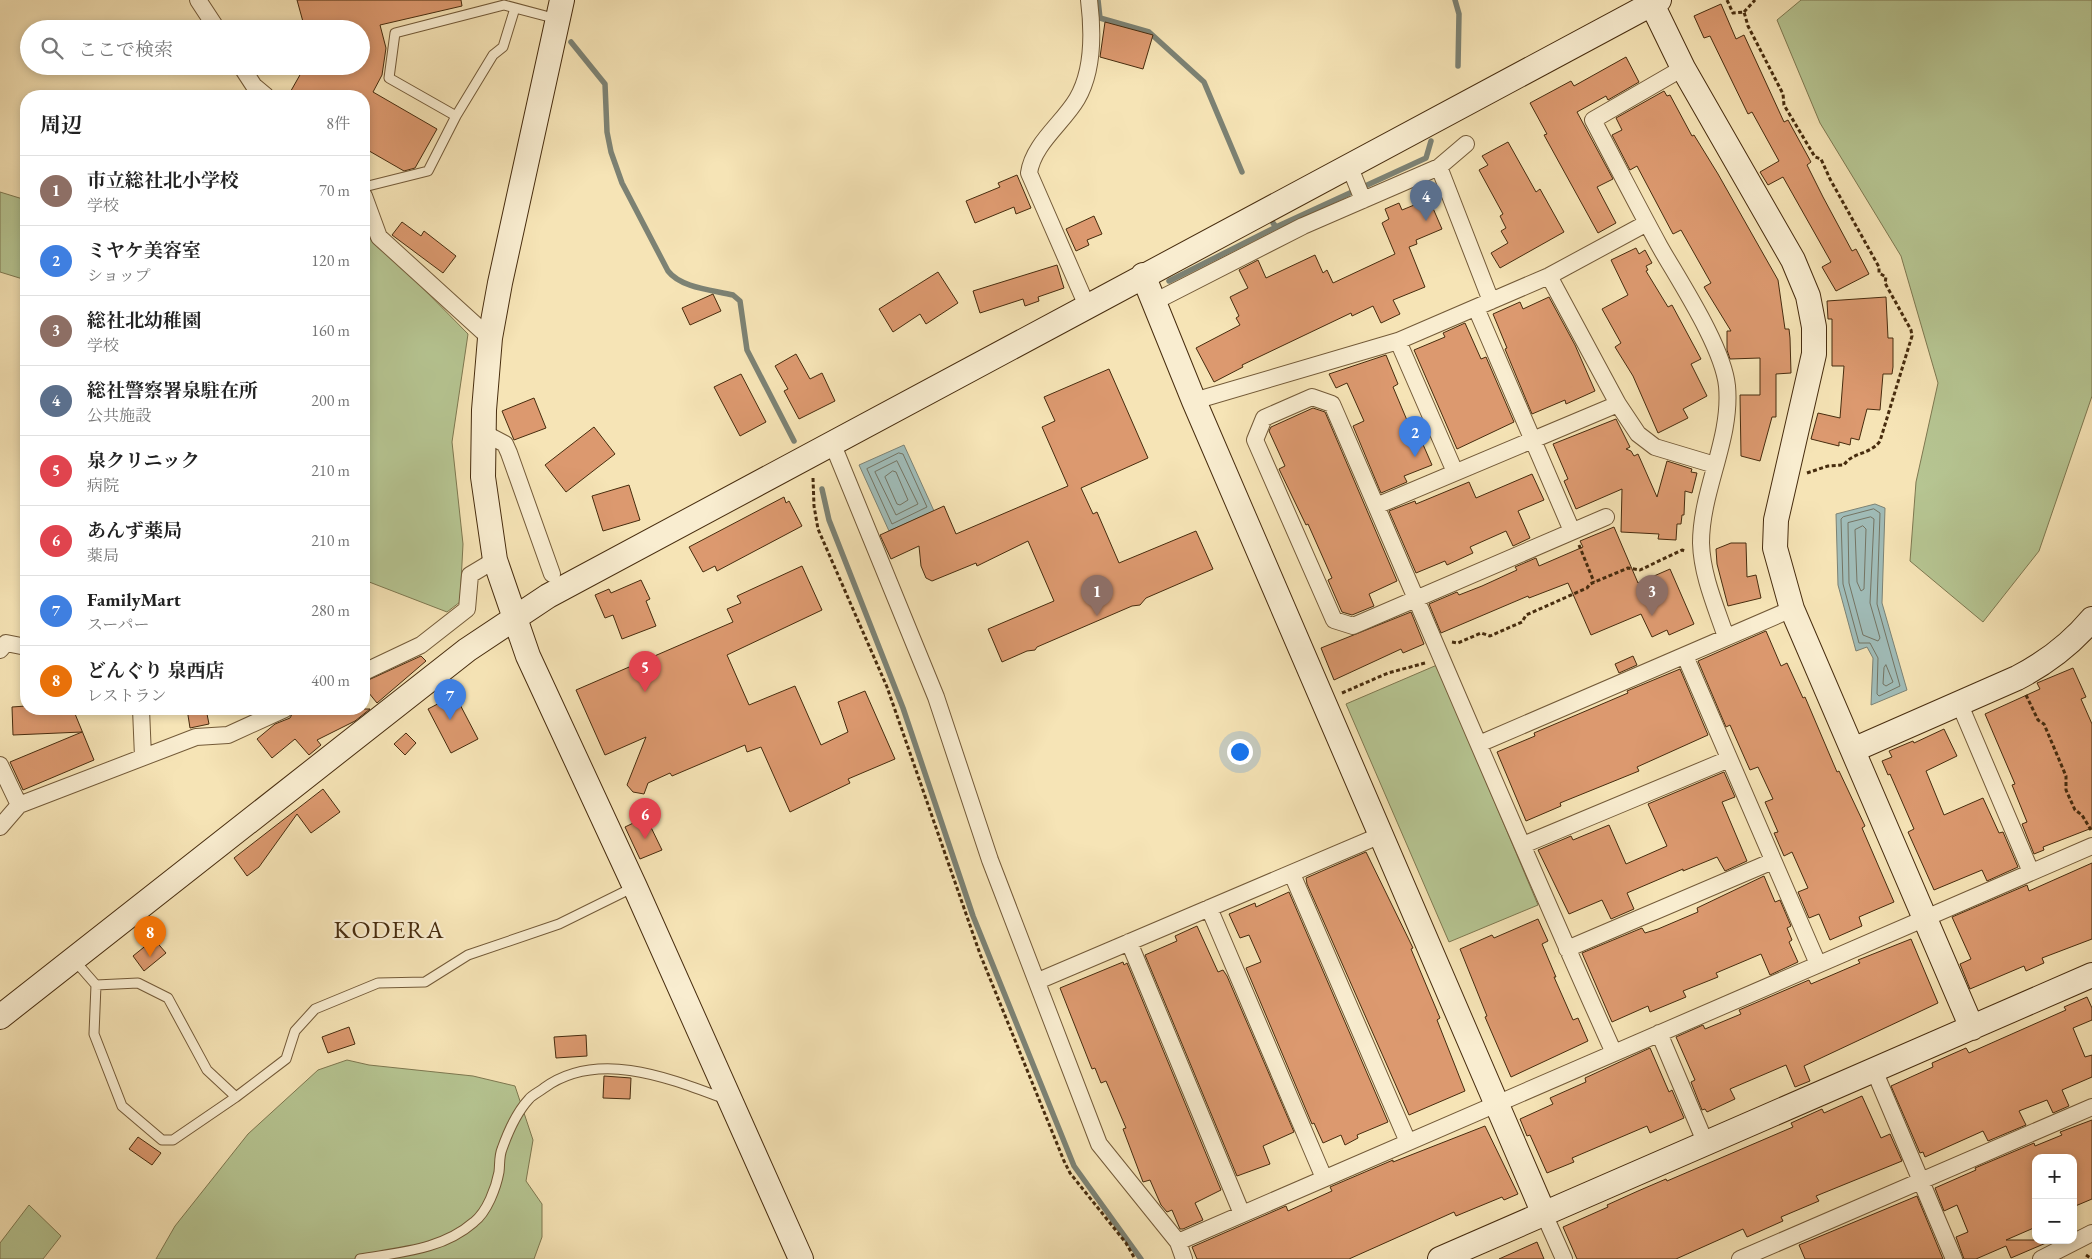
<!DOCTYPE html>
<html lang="ja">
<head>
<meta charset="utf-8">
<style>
	body { margin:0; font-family:"EB Garamond","Noto Serif JP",serif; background:#f2f2f2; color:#222 }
	.controls { position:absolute; right:15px; bottom:15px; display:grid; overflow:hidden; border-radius:10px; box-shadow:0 2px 8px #0003 }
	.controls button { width:45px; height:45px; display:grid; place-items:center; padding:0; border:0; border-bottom:1px solid #e0e0e0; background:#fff; color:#222; font:25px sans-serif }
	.you { position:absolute; left:1239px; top:751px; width:18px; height:18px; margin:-12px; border:4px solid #fff; border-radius:50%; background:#1a73e8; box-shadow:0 0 0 8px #1a73e833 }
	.badge { display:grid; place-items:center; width:32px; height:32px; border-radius:50%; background:#8f2418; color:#fff; font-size:16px; font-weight:700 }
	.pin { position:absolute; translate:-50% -41px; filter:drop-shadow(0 1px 2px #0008) }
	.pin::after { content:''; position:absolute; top:26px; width:18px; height:15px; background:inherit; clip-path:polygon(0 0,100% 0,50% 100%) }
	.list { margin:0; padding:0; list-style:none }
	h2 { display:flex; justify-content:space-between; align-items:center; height:65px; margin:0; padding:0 20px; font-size:21px }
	h2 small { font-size:16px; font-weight:400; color:#767676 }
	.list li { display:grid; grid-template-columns:32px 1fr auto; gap:15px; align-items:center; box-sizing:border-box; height:70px; padding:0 20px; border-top:1px solid #e0e0e0 }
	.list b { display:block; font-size:19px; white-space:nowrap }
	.list p { margin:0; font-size:16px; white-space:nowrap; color:#767676 }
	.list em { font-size:16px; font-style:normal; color:#767676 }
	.icon { flex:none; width:28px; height:28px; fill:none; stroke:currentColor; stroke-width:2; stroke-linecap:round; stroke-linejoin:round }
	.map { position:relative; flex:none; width:2092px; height:1259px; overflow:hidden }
	.search { position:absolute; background:#fff; box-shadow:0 2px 8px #0003; left:20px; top:20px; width:350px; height:55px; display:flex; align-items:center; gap:12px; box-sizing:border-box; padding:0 18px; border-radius:28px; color:#767676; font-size:19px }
	.panel { position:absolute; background:#fff; box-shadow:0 2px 8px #0003; left:20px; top:90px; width:350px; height:625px; border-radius:20px }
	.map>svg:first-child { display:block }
	.green { fill:#b6c592; stroke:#7e7850 }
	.water { fill:#a0bcb8; stroke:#7c8274 }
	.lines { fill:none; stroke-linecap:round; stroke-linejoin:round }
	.shore { stroke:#747463; stroke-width:1 }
	.stream { stroke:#7c8274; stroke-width:5.5 }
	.building { fill:#dc996f; stroke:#472c0e }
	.lane-casing { stroke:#735a38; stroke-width:11 }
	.street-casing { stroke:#735a38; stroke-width:18 }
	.secondary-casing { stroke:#472c0e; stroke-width:26 }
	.path { stroke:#472c0e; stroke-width:3; stroke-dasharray:4 2.5; stroke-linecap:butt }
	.lane { stroke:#f9edd0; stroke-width:9 }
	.street { stroke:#f9edd0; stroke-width:16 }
	.secondary { stroke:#f9edd0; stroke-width:24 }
	.labels { text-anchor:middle; stroke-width:4.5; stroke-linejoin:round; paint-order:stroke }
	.quarter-label { font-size:25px; letter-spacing:1px; fill:#472c0e; stroke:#f9edd0 }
</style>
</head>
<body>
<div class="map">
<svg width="2092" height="1259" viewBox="0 0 2092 1259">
	<rect width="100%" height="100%" fill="#f6e4b6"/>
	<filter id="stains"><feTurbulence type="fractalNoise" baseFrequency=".004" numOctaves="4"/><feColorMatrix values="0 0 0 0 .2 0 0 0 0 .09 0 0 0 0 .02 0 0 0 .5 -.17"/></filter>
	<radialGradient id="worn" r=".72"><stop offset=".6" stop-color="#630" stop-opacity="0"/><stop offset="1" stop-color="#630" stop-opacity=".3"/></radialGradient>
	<path class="green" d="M1801 0H2092V396L2039 551 1983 622 1910 561 1916 482 1938 383 1901 256 1820 123 1777 20Z
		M0 192 26 200V280L0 272Z
		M364 233 410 275 468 334 452 442 463 544 460 602 447 612 364 580Z
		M1437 665 1538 905 1449 942 1346 704Z
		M347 1060 369 1065 473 1076 515 1086 533 1140 526 1181 542 1204V1237L534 1259H156L175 1226 248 1134 318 1070Z
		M29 1205 61 1236 43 1259H0V1243Z"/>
	<path class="water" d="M904 445 934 511 889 531 859 465Z
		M1875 504 1885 508 1882 603 1907 690 1871 705 1873 658 1867 647 1856 651 1838 585 1836 514Z"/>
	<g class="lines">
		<path class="shore" d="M899 453 903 454 927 507 892 524 867 469Z
			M897 461 918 504 896 515 875 472Z
			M893 471 896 472 908 500 900 505 897 504 885 477Z
			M1874 509 1880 513 1877 604 1900 686 1879 696 1877 694 1878 658 1870 643H1859L1843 584 1841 519 1843 517Z
			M1871 517 1874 519 1870 603 1880 638 1878 641 1863 635 1849 583 1848 523Z
			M1863 526 1866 529 1864 589 1861 591 1857 582 1855 530Z
			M1886 665 1893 682 1886 686 1883 684 1884 668Z"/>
		<path class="stream" d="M1098 0 1100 18 1149 32 1204 82 1242 172
			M1455 0 1459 14 1458 66
			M571 42 605 84 607 132 611 152 622 183 668 271C681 288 713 290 733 295L740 301 747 350 794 441
			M1276 227 1426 158 1431 141
			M1169 281 1276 227 1273 223
			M822 489 829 520 903 708 973 916 1074 1166 1141 1259"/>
	</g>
	<path class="building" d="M297 0H461L462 6 380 25 386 48 382 75 373 92 437 129 415 168 404 171 364 148V96H288L305 66H361V29H305Z
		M1721 4 1736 39 1744 35 1784 122 1788 120 1811 162 1807 165 1823 197 1852 251 1856 249 1869 274 1836 291 1822 267 1831 262 1783 177 1768 185 1760 172 1779 161 1752 112 1748 114 1710 36 1704 38 1694 16Z
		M1105 22 1153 35 1143 69 1100 57Z
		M1626 57 1639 82 1608 100 1606 96 1577 112 1613 179 1597 187 1616 223 1598 233 1544 135 1547 134 1530 103 1571 81 1574 86Z
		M1664 91 1667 96 1670 95 1692 136 1694 135 1718 174 1778 280 1785 329H1789L1790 338 1791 373 1776 374V417H1772L1760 461 1741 456 1740 395H1760V358L1730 359 1727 350V331H1731L1704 287 1711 283 1681 230 1673 234 1637 166 1630 170 1612 135 1622 130 1616 118Z
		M1508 142 1536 192 1540 189 1564 232 1500 268 1491 253 1508 243 1501 231 1506 228 1500 216 1503 214 1479 170 1488 165 1482 156Z
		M1017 175 1031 208 1016 214 1014 207 975 223 966 201 1000 187 998 183Z
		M1429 199 1442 229 1416 240 1417 244 1409 247 1425 287 1393 300 1400 314 1381 323 1373 306 1352 316 1351 313 1242 365 1243 367 1214 382 1196 348 1240 325 1236 318 1239 316 1230 297 1248 288 1239 270 1258 260 1266 278 1315 255 1323 273 1327 270 1333 283 1395 254 1382 223 1389 219 1385 209 1399 203 1402 210Z
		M1094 216 1102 234 1087 240 1089 245 1076 251 1066 229Z
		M402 222 421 236 424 231 456 256 443 273 392 235Z
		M1636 248 1639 254 1645 250 1652 263 1646 266 1648 270 1646 271 1668 307 1672 305 1701 359 1691 364 1707 396 1683 409 1688 418 1658 433 1633 376 1615 347 1621 343 1602 309 1628 295 1611 260Z
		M1057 265 1064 288 1038 297 1039 301 1025 306 1023 299 980 313 973 291Z
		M938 272 958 303 926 324 920 314 893 332 879 309Z
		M713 294 721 311 690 325 682 308Z
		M1549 297 1575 345 1595 391 1566 404 1565 400 1532 414 1505 349 1507 348 1493 314 1520 302 1523 309Z
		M1886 297 1888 338H1893V367L1892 374H1883L1880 410 1867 409 1859 440 1851 438 1850 445 1839 442V446L1811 439 1818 413 1840 418 1844 366H1832V319H1828L1827 301Z
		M1465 323 1481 359 1486 357 1514 422 1457 449 1414 350 1445 337 1443 333Z
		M796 354 810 379 822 373 835 401 799 419 784 391 788 389 775 366Z
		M1386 355 1398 384 1393 387 1409 425 1415 435 1418 433 1432 465 1404 476 1407 482 1381 493 1353 426 1364 421 1347 383 1336 388 1329 374Z
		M1109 369 1148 458 1081 488 1093 514 1097 512 1119 563 1196 531 1213 569 1146 598 1140 605 1132 606 1037 647 1035 650 1027 651 1002 662 988 629 1054 601 1028 541 977 566 976 563 932 581 926 578 921 566 919 546 891 559 880 535 944 506 956 534 1068 486 1042 427 1055 421 1044 397Z
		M741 374 766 422 740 436 714 387Z
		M534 398 546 428 514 440 502 411Z
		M1313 408 1325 412 1397 581 1369 594 1374 606 1352 615 1342 612 1328 580 1332 578 1308 524 1306 525 1279 469 1285 466 1269 431 1271 427Z
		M1616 419 1630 447 1626 449 1631 451 1634 456 1638 454 1657 497 1667 461 1692 469 1691 472 1697 473 1692 493 1685 491 1684 515H1682L1681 524H1677L1676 540 1658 539 1659 534 1621 532 1622 489 1576 509 1564 481 1568 479 1553 444Z
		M594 427 615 454 566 492 545 465Z
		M1532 474 1544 500 1518 511 1530 538 1513 546 1506 531 1470 547 1473 553 1447 565 1445 561 1416 573 1389 511 1415 501 1416 504 1469 482 1476 498Z
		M629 485 640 520 603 531 592 496Z
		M784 497 786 503 789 501 802 526 717 571 715 566 703 572 689 547Z
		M1614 527 1638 583 1670 569 1694 624 1669 635 1667 630 1652 637 1641 614 1591 635 1568 583 1529 598 1528 596 1441 633 1429 604 1457 592 1459 595 1482 586 1517 570 1515 567 1536 558 1539 566 1583 547 1580 541Z
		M1731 543H1746L1747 577 1756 575 1761 598 1728 606 1717 564 1716 549Z
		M802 566 822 610 727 655 749 705 795 686 821 745 848 732 838 702 865 691 895 759 848 779 850 783 790 812 761 747 747 752 745 745 672 776 670 773 648 783 644 794 633 792 627 785 646 737 605 755 576 690 733 622 727 609 741 603 737 596Z
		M641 580 650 599 646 601 656 626 622 639 613 615 605 618 595 595 609 589 611 593Z
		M1411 612 1424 644 1403 653 1401 649 1334 680 1321 648Z
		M1766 631 1781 666 1787 663 1803 698 1805 697 1837 772 1839 771 1865 826 1862 828 1894 902 1859 917 1862 926 1830 940 1819 914 1809 918 1798 892 1808 888 1792 852 1784 856 1774 833 1778 832 1765 802 1773 799 1758 767 1750 770 1730 725 1726 727 1698 661Z
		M421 656 426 661 377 703 364 687V682Z
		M1633 656 1637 665 1619 673 1615 664Z
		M2073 668 2086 697 2081 699 2092 724V828L2043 847 2044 850 2034 854 2022 824 2027 822 2012 785 2015 784 1985 714 2040 689 2037 683Z
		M1680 669 1708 735 1637 767 1639 771 1560 803 1561 806 1526 821 1497 752 1535 736 1534 733 1628 693 1627 691Z
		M455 695 478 739 451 753 428 709Z
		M26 706V709H73L94 760 23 790 10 762 82 732 13 735 12 707Z
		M187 709H206L209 724 190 728Z
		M295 709H370L355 721 317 740 321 745 309 755 295 739 272 758 257 739 275 724 290 718Z
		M1944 729 1957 756 1926 771 1944 815 1983 798 1999 833 2003 832 2018 867 1987 881 1982 870 1934 890 1908 832 1914 829 1890 774 1888 775 1882 761 1892 757 1889 751 1913 741 1914 743Z
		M406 733 416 743 405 755 394 744Z
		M1724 772 1735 797 1722 802 1747 861 1725 871 1717 857 1683 871V869L1627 893 1634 909 1611 919 1602 900 1569 914 1538 850 1571 836 1573 840 1609 825 1626 864 1667 846 1648 804Z
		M323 789 340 812 311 833 297 814 259 867 247 876 234 858Z
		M646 817 662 850 640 859 625 827Z
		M1366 852 1413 948 1411 949 1440 1018 1437 1020 1465 1091 1409 1115 1307 884 1306 878Z
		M2092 863V939L2042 958 2044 963 2026 971 2024 966 1970 989 1960 964 1971 959 1952 917 2027 885 2029 891Z
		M1764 876 1775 902 1780 900 1791 926 1787 928 1792 940 1789 942 1798 962 1770 975 1761 954 1716 973 1718 977 1683 991 1686 997 1650 1012 1648 1006 1612 1022 1582 953 1642 928 1645 933 1658 929 1698 912 1697 908Z
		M1289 892 1388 1122 1357 1135 1358 1138 1345 1145 1341 1135 1323 1143 1314 1123 1312 1124 1246 968 1261 962 1249 935 1240 938 1229 914 1255 903 1256 907Z
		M1538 919 1548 941 1542 944 1556 977H1554L1573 1020 1578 1018 1588 1041 1511 1077 1485 1017 1487 1016 1460 949 1492 935 1494 938Z
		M1197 926 1218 972 1223 970 1227 976 1294 1132 1263 1146 1270 1164 1237 1176 1145 955 1177 941 1175 936Z
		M154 939 166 953 144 971 133 956Z
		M1911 939 1938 1003 1804 1066 1810 1081 1795 1087 1786 1065 1730 1089 1735 1099 1707 1112 1705 1109 1702 1110 1691 1082 1695 1080 1676 1037 1703 1025 1705 1029 1741 1014 1739 1010 1809 980 1811 984 1860 963 1858 960Z
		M1123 962 1124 965 1127 963 1221 1190 1195 1203 1203 1220 1183 1229H1180L1172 1210 1167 1212 1161 1205 1150 1180 1143 1182 1123 1129 1126 1128 1106 1081 1101 1083 1095 1068 1092 1069 1060 988Z
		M2087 997 2092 1008V1020L2073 1028 2085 1057 2092 1055V1077L2062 1090 2069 1106 2053 1113 2047 1100 2019 1111 2026 1125 1988 1141 1983 1131 1925 1157 1923 1152 1920 1153 1891 1086 1933 1067 1932 1063 1966 1048 1969 1053 2066 1010 2064 1007Z
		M349 1027 355 1044 328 1053 322 1037Z
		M586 1035 587 1056 556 1058 554 1037Z
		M1650 1048 1669 1092 1672 1090 1684 1118 1650 1133 1647 1126 1572 1158 1574 1162 1547 1173 1530 1135 1527 1136 1520 1119 1553 1104 1550 1098 1586 1082 1585 1078Z
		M604 1076 631 1078 630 1099 603 1098Z
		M1862 1096 1881 1138 1890 1134 1902 1161 1816 1196 1819 1201 1781 1217 1783 1221 1747 1237 1743 1229 1676 1259H1577L1563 1227 1608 1207 1607 1205 1638 1191 1666 1179 1667 1181 1793 1127 1791 1123 1822 1109 1824 1113Z
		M2092 1120V1199L2073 1207V1158H2036V1227L2006 1240H2053L2011 1258 2006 1246 1976 1259H1964L1956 1237 1968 1232 1957 1205 1944 1211 1935 1188 1976 1170 1975 1168 2034 1143 2035 1146 2062 1135 2060 1132Z
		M1485 1126 1518 1194 1504 1200 1502 1197 1456 1216 1454 1212 1349 1259H1197L1192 1247 1286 1206 1288 1211 1332 1191 1330 1187 1393 1160V1162Z
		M138 1137 161 1153 152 1165 129 1149Z
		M1917 1196 1943 1259H1805L1799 1245Z
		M1537 1242 1544 1259H1499Z"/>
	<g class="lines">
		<g class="lane-casing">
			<path id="lane" d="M515 8 503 47 493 55 456 116 389 78 395 33 504 5 557 19
				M364 187 428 171 456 116
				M75 961 96 985 138 983 168 998 207 1070 236 1097 286 1059 295 1031 315 1009 378 983 425 982 468 955 559 924 634 887
				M96 985 94 1034 122 1106 162 1140H173L236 1097
				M360 1259C400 1252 442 1250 474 1222 487 1212 496 1188 499 1172 500 1164 499 1156 502 1149 508 1132 516 1113 529 1099 532 1095 539 1092 544 1088 598 1049 669 1078 725 1099"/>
		</g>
		<g class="street-casing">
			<path id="street" d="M198 0 217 29
				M241 66 254 86 266 96
				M1683 68 1593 120C1615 162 1637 205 1660 247 1680 282 1723 347 1727 386 1732 439 1701 490 1701 543 1702 576 1716 607 1726 637
				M1349 165 1363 200
				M1439 167 1491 301
				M364 196 379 237 490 338
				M1549 276 1618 404 1638 434 1655 447 1715 465
				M1154 302 1303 226 1439 167 1466 144
				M1087 306 1029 173C1033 144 1063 123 1077 99 1094 70 1093 32 1089 0
				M1476 308 1572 531
				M1398 341 1455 472
				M1194 401 1398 341 1549 276 1647 223
				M484 433 505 444 509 453 552 574
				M833 445 936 697 990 860 1099 1144 1178 1242 1184 1259
				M1376 506 1618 404
				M1606 517 1353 626 1334 620 1255 440 1264 418 1312 397 1332 404C1426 620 1517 838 1614 1053
				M0 650 6 643 26 647
				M1685 656 1818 964
				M364 672 421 645 467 609 470 575 495 560
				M1960 705 2031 872
				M141 709 143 757
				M1479 744 1792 609
				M0 765 19 805
				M0 827 19 805 196 737 228 735 285 709
				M1523 845 1729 759
				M1292 874 1408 1142
				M1209 908 1324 1178
				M1129 942 1242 1214
				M1567 949 1773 861
				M1038 981 1381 835
				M1659 1033 1706 1144
				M1874 1070 1954 1259
				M1544 1214 1564 1259
				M1178 1242 2092 846
				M1740 1259 2092 1107
				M2041 1259 2092 1233"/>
		</g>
		<g class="secondary-casing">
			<path id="secondary" d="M562 0 500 283 490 338 484 410 483 477 495 560 528 656 635 887 801 1259
				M1650 0 1683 68 1793 260 1808 296 1814 327V354L1776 520 1775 548 1792 609 1972 1028
				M1143 275 1194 401 1544 1214
				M1853 750 2017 678C2046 663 2071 644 2092 619
				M0 1017 467 650 548 596C919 399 1288 197 1659 0
				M1440 1259 2092 975"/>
		</g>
		<path class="path" d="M1727 0 1733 13 1744 12 1748 26 1783 94 1784 105 1815 157 1821 159 1830 179 1879 267V273L1886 277 1885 283 1911 330 1912 336 1880 441C1870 455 1852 452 1844 465L1828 466 1807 473
			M1744 12 1755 0
			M813 478 814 506 818 529 887 687 980 954 1064 1161 1070 1173 1126 1243 1135 1259
			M1579 545 1594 582
			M1452 642 1458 643 1481 633 1490 636 1522 622 1526 615 1587 588 1590 584 1628 568 1640 570 1682 550 1685 551
			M1342 693 1388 673 1425 663
			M2026 695 2038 720 2044 724 2066 776V790L2075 810 2082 815 2091 830
			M2086 1255 2092 1259"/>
		<use href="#lane" class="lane"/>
		<use href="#street" class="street"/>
		<use href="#secondary" class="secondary"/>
	</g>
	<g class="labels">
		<g class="quarter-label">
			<text x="389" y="938">KODERA</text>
		</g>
	</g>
	<rect width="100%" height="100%" filter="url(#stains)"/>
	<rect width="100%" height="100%" fill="url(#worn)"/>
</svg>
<div class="controls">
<button>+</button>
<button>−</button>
</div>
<div class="you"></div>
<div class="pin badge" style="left:1097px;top:616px;background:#8d6e63">1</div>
<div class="pin badge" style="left:1415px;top:457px;background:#3f7fe0">2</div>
<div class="pin badge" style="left:1652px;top:616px;background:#8d6e63">3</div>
<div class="pin badge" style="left:1426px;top:221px;background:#5c6f8a">4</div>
<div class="pin badge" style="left:645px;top:692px;background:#e0444e">5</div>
<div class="pin badge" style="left:645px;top:839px;background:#e0444e">6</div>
<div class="pin badge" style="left:450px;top:720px;background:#3f7fe0">7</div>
<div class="pin badge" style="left:150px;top:957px;background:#e8710a">8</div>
<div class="search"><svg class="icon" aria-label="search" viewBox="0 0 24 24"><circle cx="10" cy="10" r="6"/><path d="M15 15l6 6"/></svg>ここで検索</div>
<section class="panel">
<h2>周辺<small>8件</small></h2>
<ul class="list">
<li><span class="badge" style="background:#8d6e63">1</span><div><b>市立総社北小学校</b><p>学校</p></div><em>70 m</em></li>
<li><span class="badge" style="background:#3f7fe0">2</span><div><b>ミヤケ美容室</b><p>ショップ</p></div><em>120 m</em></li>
<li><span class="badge" style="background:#8d6e63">3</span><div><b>総社北幼稚園</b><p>学校</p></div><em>160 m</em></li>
<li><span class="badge" style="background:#5c6f8a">4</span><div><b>総社警察署泉駐在所</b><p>公共施設</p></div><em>200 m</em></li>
<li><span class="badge" style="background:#e0444e">5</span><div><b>泉クリニック</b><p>病院</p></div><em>210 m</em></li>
<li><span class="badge" style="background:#e0444e">6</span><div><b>あんず薬局</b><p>薬局</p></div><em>210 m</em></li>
<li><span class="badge" style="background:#3f7fe0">7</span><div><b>FamilyMart</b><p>スーパー</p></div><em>280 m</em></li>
<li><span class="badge" style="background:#e8710a">8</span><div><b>どんぐり 泉西店</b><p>レストラン</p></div><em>400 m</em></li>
</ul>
</section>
</div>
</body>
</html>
